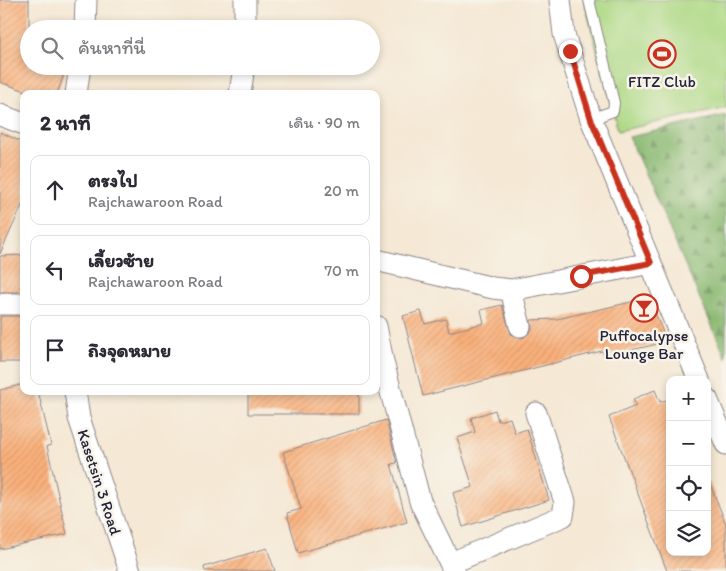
<!DOCTYPE html>
<html lang="th">
<head>
<meta charset="utf-8">
<style>
	body { margin:0; font-family:Itim,"Playpen Sans Thai",sans-serif; background:#f2f2f3; color:#2b2b33 }
	.controls { position:absolute; right:15px; bottom:15px; display:grid; overflow:hidden; border-radius:10px; box-shadow:0 2px 8px #0003 }
	.controls button { width:45px; height:45px; display:grid; place-items:center; padding:0; border:0; border-bottom:1px solid #e1e1e2; background:#fff; color:#2b2b33; font:25px sans-serif }
	.stop { position:absolute; width:15px; height:15px; margin:-11px; border:4px solid #c8321e; border-radius:50%; background:#fff }
	.stop.end { background:#c8321e; border-color:#fff; box-shadow:0 1px 5px #0008 }
	.list { margin:0; padding:0; list-style:none }
	h2 { display:flex; justify-content:space-between; align-items:center; height:65px; margin:0; padding:0 20px; font-size:21px }
	h2 small { font-size:16px; font-weight:400; color:#7c7c81 }
	.list li { display:grid; grid-template-columns:32px 1fr auto; gap:15px; align-items:center; box-sizing:border-box; height:70px; margin:0 10px 10px; padding:0 10px; border:1px solid #e1e1e2; border-radius:10px }
	.list b { display:block; font-size:19px; white-space:nowrap }
	.list p { margin:0; font-size:16px; white-space:nowrap; color:#7c7c81 }
	.list em { font-size:16px; font-style:normal; color:#7c7c81 }
	.icon { flex:none; width:28px; height:28px; fill:none; stroke:currentColor; stroke-width:2; stroke-linecap:round; stroke-linejoin:round }
	.map { position:relative; flex:none; width:726px; height:571px; overflow:hidden }
	.search { position:absolute; background:#fff; box-shadow:0 2px 8px #0003; left:20px; top:20px; width:360px; height:55px; display:flex; align-items:center; gap:12px; box-sizing:border-box; padding:0 18px; border-radius:28px; color:#7c7c81; font-size:19px }
	.panel { position:absolute; background:#fff; box-shadow:0 2px 8px #0003; left:20px; top:90px; width:360px; height:305px; border-radius:10px }
	.map>svg:first-child { display:block }
	.forest { fill:url(#forest-firs); stroke:#566e56 }
	.pitch { fill:#add985; stroke:#687e60 }
	.building { fill:url(#building-hatch) }
	.lines { fill:none; stroke-linecap:round; stroke-linejoin:round }
	.lane-casing { stroke:#8c8588; stroke-width:12 }
	.street-casing { stroke:#8c8588; stroke-width:23 }
	.lane { stroke:#fff; stroke-width:10 }
	.street { stroke:#fff; stroke-width:21 }
	.route { stroke:#c8321e; stroke-width:6 }
	.labels { text-anchor:middle; stroke-width:5; stroke-linejoin:round; paint-order:stroke }
	.poi-label { font-size:16px; fill:#22223b; stroke:#f7f3e8 }
	.street-label { font-size:16px; fill:#22223b; stroke:#f7f3e8 }
</style>
</head>
<body>
<div class="map">
<svg width="726" height="571" viewBox="0 0 726 571">
	<defs>
		<pattern id="forest-firs" width="22" height="20" patternUnits="userSpaceOnUse" patternTransform="scale(1.25)"><rect width="22" height="20" fill="#8ab972"/><path d="M5 1l3.5 6h-7zM16 11l3.5 6h-7z" fill="#70965f"/></pattern>
		<pattern id="building-hatch" width="6" height="6" patternUnits="userSpaceOnUse" patternTransform="scale(1.25)"><rect width="6" height="6" fill="#fab17b"/><path d="M-1 1l2-2M0 6l6-6M5 7l2-2" fill="none" stroke="#d6986b"/></pattern>
	</defs>
	<rect width="100%" height="100%" fill="#f7f3e8"/>
	<filter id="ink" filterUnits="userSpaceOnUse"><feTurbulence type="fractalNoise" baseFrequency=".02" numOctaves="2"/><feDisplacementMap in="SourceGraphic" scale="10" xChannelSelector="R" yChannelSelector="G"/><feConvolveMatrix kernelMatrix="1 2 1 2 8 2 1 2 1" color-interpolation-filters="sRGB"/></filter>
	<filter id="wash" filterUnits="userSpaceOnUse"><feTurbulence type="fractalNoise" baseFrequency=".0096" numOctaves="4" result="noise"/><feDisplacementMap in="SourceGraphic" scale="20" xChannelSelector="R" yChannelSelector="G"/><feGaussianBlur stdDeviation="1.12" result="paint"/><feColorMatrix in="noise" values="0 0 0 0 0 0 0 0 0 0 0 0 0 0 0 0 0 1.4 0 .05"/><feComposite in="paint" operator="in"/></filter>
	<g filter="url(#wash)">
		<rect width="100%" height="100%" fill="#f5e8d4"/>
		<path class="forest" d="M726 115V358L629 137Z"/>
		<path class="pitch" d="M584 0H726V107L618 131Z"/>
		<g id="blocks">
			<path class="building" d="M0 0H29V66H67L57 94H34L0 82Z
				M0 132 24 143V201L0 254Z
				M24 255V292H0V256Z
				M649 298 667 342 604 356 602 351 423 396 403 316 421 311 425 324 446 319 449 332 484 323 481 310 502 305 511 334 523 338 532 330 531 320 557 319Z
				M0 316H24V362H0Z
				M24 384V391H38L51 445 47 446 67 534 0 549V390Z
				M655 390 660 402 670 399V552H707L708 479 726 524V571H667L609 417 636 406 633 399Z
				M248 391H359V414H248Z
				M495 410 498 421 510 418 515 433 527 429 549 500 463 527 453 493 473 487 457 438 475 432 471 418Z
				M386 420 397 463 391 464 407 522 298 553 287 513 301 509 283 452Z
				M267 548 275 571H205L204 567Z"/>
		</g>
	</g>
	<g filter="url(#ink)">
		<use href="#blocks" fill-opacity="0" stroke="#8c8588" stroke-width="1"/>
		<g class="lines">
			<g class="lane-casing">
				<path id="lane" d="M589 0 614 103 613 111 591 119"/>
			</g>
			<g class="street-casing">
				<path id="street" d="M560 0 564 34 591 119 699 380
					M85 29 86 0
					M245 29V0
					M76 94 80 66
					M240 94 244 66
					M0 115 24 124
					M376 260 493 288 511 290 651 263
					M511 290 520 326
					M0 304H24
					M376 326 383 362 420 501 454 571
					M75 391 79 418 130 571
					M707 399 726 444
					M451 563 563 516 565 502 536 413"/>
			</g>
			<use href="#lane" class="lane"/>
			<use href="#street" class="street"/>
		</g>
	</g>
	<g class="lines" filter="url(#ink)">
		<path class="route" d="M570 51 591 119 651 263 581 276"/>
	</g>
	<defs>
		<g id="stadium-ring" transform="scale(1.4375)"><circle r="9.5" fill="#f7f3e8" stroke="#c8321e" stroke-width="1.5"/><path d="M0-5a6.5 5 0 1 0 0 10a6.5 5 0 1 0 0-10ZM-3.5-1.8h7v3.6h-7Z" fill="#c8321e"/></g>
		<g id="bar-ring" transform="scale(1.4375)"><circle r="9.5" fill="#f7f3e8" stroke="#c8321e" stroke-width="1.5"/><path d="M-6-5H6L.8 .8V4.5H3.5V6h-7V4.5H-.8V.8Z" fill="#c8321e"/></g>
	</defs>
	<g fill-rule="evenodd">
		<use href="#stadium-ring" x="662" y="54"/>
		<use href="#bar-ring" x="644" y="308"/>
	</g>
	<g class="labels">
		<g class="poi-label">
			<text x="662" y="87">FITZ Club</text>
			<text x="644" y="341">Puffocalypse<tspan x="644" dy="18">Lounge Bar</tspan></text>
		</g>
		<g class="street-label">
			<text transform="translate(100 482) rotate(72)" y="6">Kasetsin 3 Road</text>
		</g>
	</g>
</svg>
<div class="controls">
<button>+</button>
<button>−</button>
<button><svg class="icon" aria-label="locate" viewBox="0 0 24 24"><circle cx="12" cy="12" r="6"/><path d="M12 2v4M12 18v4M2 12h4M18 12h4"/></svg></button>
<button><svg class="icon" aria-label="layers" viewBox="0 0 24 24"><path d="M12 4l9 5-9 5-9-5zM3 14l9 5 9-5"/></svg></button>
</div>
<div class="stop" style="left:581px;top:276px"></div>
<div class="stop end" style="left:570px;top:51px"></div>
<div class="search"><svg class="icon" aria-label="search" viewBox="0 0 24 24"><circle cx="10" cy="10" r="6"/><path d="M15 15l6 6"/></svg>ค้นหาที่นี่</div>
<section class="panel">
<h2>2 นาที<small>เดิน · 90 m</small></h2>
<ul class="list">
<li><svg class="icon" aria-label="ahead" viewBox="0 0 24 24"><path d="M12 20V5M6 11l6-6 6 6"/></svg><div><b>ตรงไป</b><p>Rajchawaroon Road</p></div><em>20 m</em></li>
<li><svg class="icon" aria-label="left" viewBox="0 0 24 24"><path d="M17 20v-9H6M10 6l-5 5 5 5"/></svg><div><b>เลี้ยวซ้าย</b><p>Rajchawaroon Road</p></div><em>70 m</em></li>
<li><svg class="icon" aria-label="arrive" viewBox="0 0 24 24"><path d="M6 21V4h12l-3 4 3 4H6"/></svg><div><b>ถึงจุดหมาย</b></div></li>
</ul>
</section>
</div>
</body>
</html>
